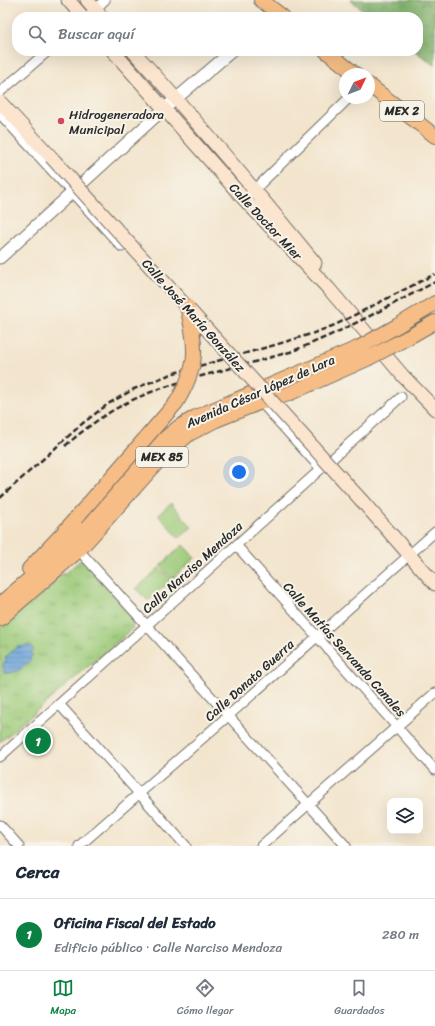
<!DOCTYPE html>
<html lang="es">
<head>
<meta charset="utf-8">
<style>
	body { margin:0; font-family:Sriracha,sans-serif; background:#f6f6f7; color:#1f2937 }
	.controls { position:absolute; right:12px; bottom:12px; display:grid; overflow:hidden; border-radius:8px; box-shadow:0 4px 16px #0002 }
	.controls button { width:36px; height:36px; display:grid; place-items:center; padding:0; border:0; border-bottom:1px solid #e0e1e3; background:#fff; color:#1f2937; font:20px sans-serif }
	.compass { position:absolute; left:339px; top:68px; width:36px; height:36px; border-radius:50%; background:#fff; box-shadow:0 4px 16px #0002; rotate:47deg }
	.you { position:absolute; left:239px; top:472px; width:14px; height:14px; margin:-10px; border:3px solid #fff; border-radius:50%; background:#1a73e8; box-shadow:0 0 0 6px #1a73e833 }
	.badge { display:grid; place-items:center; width:26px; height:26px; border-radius:50%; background:#0b8043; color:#fff; font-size:13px; font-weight:700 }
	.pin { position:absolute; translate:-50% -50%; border:2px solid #fff; box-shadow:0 1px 4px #0006 }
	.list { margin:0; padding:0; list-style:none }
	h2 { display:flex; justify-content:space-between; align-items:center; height:52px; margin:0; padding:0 16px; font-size:17px }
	h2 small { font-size:13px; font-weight:400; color:#747a83 }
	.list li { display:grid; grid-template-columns:26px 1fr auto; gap:12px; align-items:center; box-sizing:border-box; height:72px; padding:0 16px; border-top:1px solid #e0e1e3 }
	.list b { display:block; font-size:15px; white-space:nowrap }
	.list p { margin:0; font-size:13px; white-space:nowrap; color:#747a83 }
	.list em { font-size:13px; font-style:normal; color:#747a83 }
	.icon { flex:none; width:22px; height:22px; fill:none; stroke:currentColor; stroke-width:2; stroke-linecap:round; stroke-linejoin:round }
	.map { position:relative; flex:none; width:435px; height:846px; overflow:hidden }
	.search { position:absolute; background:#fff; box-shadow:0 4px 16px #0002; left:12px; right:12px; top:12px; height:44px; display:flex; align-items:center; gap:10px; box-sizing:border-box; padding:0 14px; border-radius:16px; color:#747a83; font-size:15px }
	.sheet { height:124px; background:#fff }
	nav { display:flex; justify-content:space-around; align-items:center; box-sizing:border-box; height:56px; border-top:1px solid #e0e1e3; background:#fff; font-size:11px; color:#747a83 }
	nav a { display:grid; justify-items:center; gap:2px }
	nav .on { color:#0b8043 }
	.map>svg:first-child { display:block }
	.green { fill:#9bca78; stroke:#637a52 }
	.forest { fill:url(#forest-crowns); stroke:#546c4a }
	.park { fill:url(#park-tufts); stroke:#637a52 }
	.water { fill:url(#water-rules); stroke:#4a6682 }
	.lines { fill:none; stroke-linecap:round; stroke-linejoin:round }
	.minor-casing { stroke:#716c64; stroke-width:11 }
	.tertiary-casing { stroke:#716c64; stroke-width:13 }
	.secondary-casing { stroke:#716c64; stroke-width:15 }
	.primary-casing { stroke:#716c64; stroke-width:16 }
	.minor { stroke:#fff; stroke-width:9 }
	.tertiary { stroke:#fff; stroke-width:11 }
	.secondary { stroke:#fbe5cf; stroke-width:13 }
	.primary { stroke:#f6be86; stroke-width:14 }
	.rail { stroke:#2b2b2b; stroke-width:2.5; stroke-dasharray:6 3; stroke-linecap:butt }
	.secondary-bridge-casing { stroke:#716c64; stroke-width:15; stroke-linecap:butt }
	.primary-bridge-casing { stroke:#716c64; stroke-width:16; stroke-linecap:butt }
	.secondary-bridge { stroke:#fbe5cf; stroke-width:13 }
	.primary-bridge { stroke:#f6be86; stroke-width:14 }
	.poi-dot { fill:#d1495b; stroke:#f7f3e8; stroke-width:1.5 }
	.labels { text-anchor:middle; stroke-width:4; stroke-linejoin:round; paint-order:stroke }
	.shield { fill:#f7f3e8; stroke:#686764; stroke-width:1 }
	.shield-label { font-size:12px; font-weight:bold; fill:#2b2b2b }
	.poi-label { font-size:13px; fill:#2b2b2b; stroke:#f7f3e8; text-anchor:start }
	.street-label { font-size:13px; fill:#2b2b2b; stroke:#f7f3e8 }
</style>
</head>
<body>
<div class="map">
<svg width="435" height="846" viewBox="0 0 435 846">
	<defs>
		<pattern id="forest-crowns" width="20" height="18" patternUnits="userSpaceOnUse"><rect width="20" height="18" fill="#7cae68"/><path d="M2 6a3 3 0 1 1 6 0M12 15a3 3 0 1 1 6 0" fill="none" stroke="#668e56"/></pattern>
		<pattern id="park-tufts" width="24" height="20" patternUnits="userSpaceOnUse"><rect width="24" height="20" fill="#9bca78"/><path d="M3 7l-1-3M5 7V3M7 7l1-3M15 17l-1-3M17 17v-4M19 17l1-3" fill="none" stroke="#7fa463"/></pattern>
		<pattern id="water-rules" width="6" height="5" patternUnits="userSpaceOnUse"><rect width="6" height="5" fill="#69a2d8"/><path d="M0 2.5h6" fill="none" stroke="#5784af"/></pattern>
	</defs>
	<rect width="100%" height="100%" fill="#f7f3e8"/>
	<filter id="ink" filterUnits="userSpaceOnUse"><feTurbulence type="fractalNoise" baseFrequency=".025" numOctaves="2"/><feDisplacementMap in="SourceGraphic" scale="8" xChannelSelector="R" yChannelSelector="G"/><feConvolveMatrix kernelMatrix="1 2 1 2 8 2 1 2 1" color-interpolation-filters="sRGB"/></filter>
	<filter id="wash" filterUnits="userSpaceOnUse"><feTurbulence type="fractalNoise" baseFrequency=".012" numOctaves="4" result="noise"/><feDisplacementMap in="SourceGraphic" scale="16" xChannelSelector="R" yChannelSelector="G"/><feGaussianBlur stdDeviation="0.9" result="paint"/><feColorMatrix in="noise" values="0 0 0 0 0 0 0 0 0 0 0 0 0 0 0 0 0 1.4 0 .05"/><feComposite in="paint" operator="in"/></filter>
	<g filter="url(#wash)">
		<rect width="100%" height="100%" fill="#f3e5cd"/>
		<path class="green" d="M171 503 192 527 179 538 158 515Z
			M183 545 195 558 172 579 160 566Z
			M159 568 171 580 148 601 136 589Z"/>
		<path class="forest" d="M350 0H435V66L415 51H418V17H372Z"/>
		<path class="park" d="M80 560 82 561 130 615 133 621 132 629 0 742V628L55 576 67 572Z"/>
		<path class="water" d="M23 645 24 646 29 645 33 648V651L31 654 33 655 30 658 31 660 17 672 16 671 13 673 12 672 9 673H5L3 668 4 664 3 663 6 660 5 658 18 646 20 648Z"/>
	</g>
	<g filter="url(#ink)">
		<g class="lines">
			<g class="minor-casing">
				<path id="minor" d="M87 17 105 0
					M0 92 48 51
					M0 114 122 247
					M251 193 349 98
					M259 400 321 469
					M236 545 435 770
					M76 547 346 846
					M59 704 186 846
					M0 757 401 397
					M0 825 19 846
					M79 846 228 716 435 532
					M261 846 435 693"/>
			</g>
			<g class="tertiary-casing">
				<path id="tertiary" d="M0 258 164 109 232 51"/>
			</g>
			<g class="secondary-casing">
				<path id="secondary" d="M68 0 83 17
					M87 0 102 17
					M113 51 244 199 329 289 403 376 435 409
					M133 51C196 120 256 191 315 263
					M0 102 51 157
					M362 501 435 584"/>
			</g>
			<g class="primary-casing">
				<path id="primary" d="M261 0 283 17
					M326 51 355 74
					M369 85 435 136
					M397 326 435 303
					M407 338 435 322
					M29 569 63 533 76 518
					M0 604 47 564 71 541 163 440 179 427 196 417 360 347
					M0 619 79 550 162 457 181 441 189 434 216 420 261 402 276 398 288 394 367 359"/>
			</g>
			<use href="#minor" class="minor"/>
			<use href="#tertiary" class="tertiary"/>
			<use href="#secondary" class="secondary"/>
			<use href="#primary" class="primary"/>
			<path class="rail" d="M65 446C88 426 111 409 139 397 176 381 218 372 258 361 268 358 279 355 290 352 340 333 387 307 435 282
				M0 498 83 423 108 404 134 389 151 382 174 373 275 345 311 334 335 325 435 274"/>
			<g class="secondary-bridge-casing">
				<path id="secondary-bridge" d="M51 157 362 501"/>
			</g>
			<g class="primary-bridge-casing">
				<path id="primary-bridge" d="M360 347 397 326
					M367 359 407 338
					M76 518 176 403C199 366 197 347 187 306"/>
			</g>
			<use href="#secondary-bridge" class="secondary-bridge"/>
			<use href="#primary-bridge" class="primary-bridge"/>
		</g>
	</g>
	<circle class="poi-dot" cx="61" cy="121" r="4"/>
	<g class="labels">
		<g class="shield">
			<rect x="380" y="101" width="44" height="20" rx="3"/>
			<rect x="136" y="447" width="52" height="20" rx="3"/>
		</g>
		<g class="shield-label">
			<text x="402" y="115">MEX 2</text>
			<text x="162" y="461">MEX 85</text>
		</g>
		<g class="poi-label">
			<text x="69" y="119">Hidrogeneradora<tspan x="69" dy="15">Municipal</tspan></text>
		</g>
		<g class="street-label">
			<text transform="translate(266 221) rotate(47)" y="5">Calle Doctor Mier</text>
			<text transform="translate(194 315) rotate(48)" y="5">Calle José María González</text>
			<text transform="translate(260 391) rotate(-24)" y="5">Avenida César López de Lara</text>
			<text transform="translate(192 567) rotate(-42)" y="5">Calle Narciso Mendoza</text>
			<text transform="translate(345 649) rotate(48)" y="5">Calle Matías Servando Canales</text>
			<text transform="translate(249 680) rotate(-42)" y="5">Calle Donato Guerra</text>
		</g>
	</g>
</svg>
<div class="controls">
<button><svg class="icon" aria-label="layers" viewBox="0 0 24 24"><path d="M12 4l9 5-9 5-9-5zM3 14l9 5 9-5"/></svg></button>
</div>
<svg class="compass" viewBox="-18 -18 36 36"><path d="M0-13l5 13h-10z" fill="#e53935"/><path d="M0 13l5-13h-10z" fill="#747a83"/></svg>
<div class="you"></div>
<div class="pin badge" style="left:38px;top:741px">1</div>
<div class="search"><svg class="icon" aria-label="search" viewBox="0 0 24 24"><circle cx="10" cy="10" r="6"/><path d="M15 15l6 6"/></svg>Buscar aquí</div>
</div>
<section class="sheet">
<h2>Cerca<small></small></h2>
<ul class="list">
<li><span class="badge">1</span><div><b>Oficina Fiscal del Estado</b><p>Edificio público · Calle Narciso Mendoza</p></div><em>280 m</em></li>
</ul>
</section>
<nav>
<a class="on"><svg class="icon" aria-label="map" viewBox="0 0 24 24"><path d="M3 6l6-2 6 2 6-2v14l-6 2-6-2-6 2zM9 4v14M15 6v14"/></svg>Mapa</a>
<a><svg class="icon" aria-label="directions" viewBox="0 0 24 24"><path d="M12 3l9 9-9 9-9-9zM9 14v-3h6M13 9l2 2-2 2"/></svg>Cómo llegar</a>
<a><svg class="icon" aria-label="saved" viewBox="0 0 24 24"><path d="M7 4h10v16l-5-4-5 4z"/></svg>Guardados</a>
</nav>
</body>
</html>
